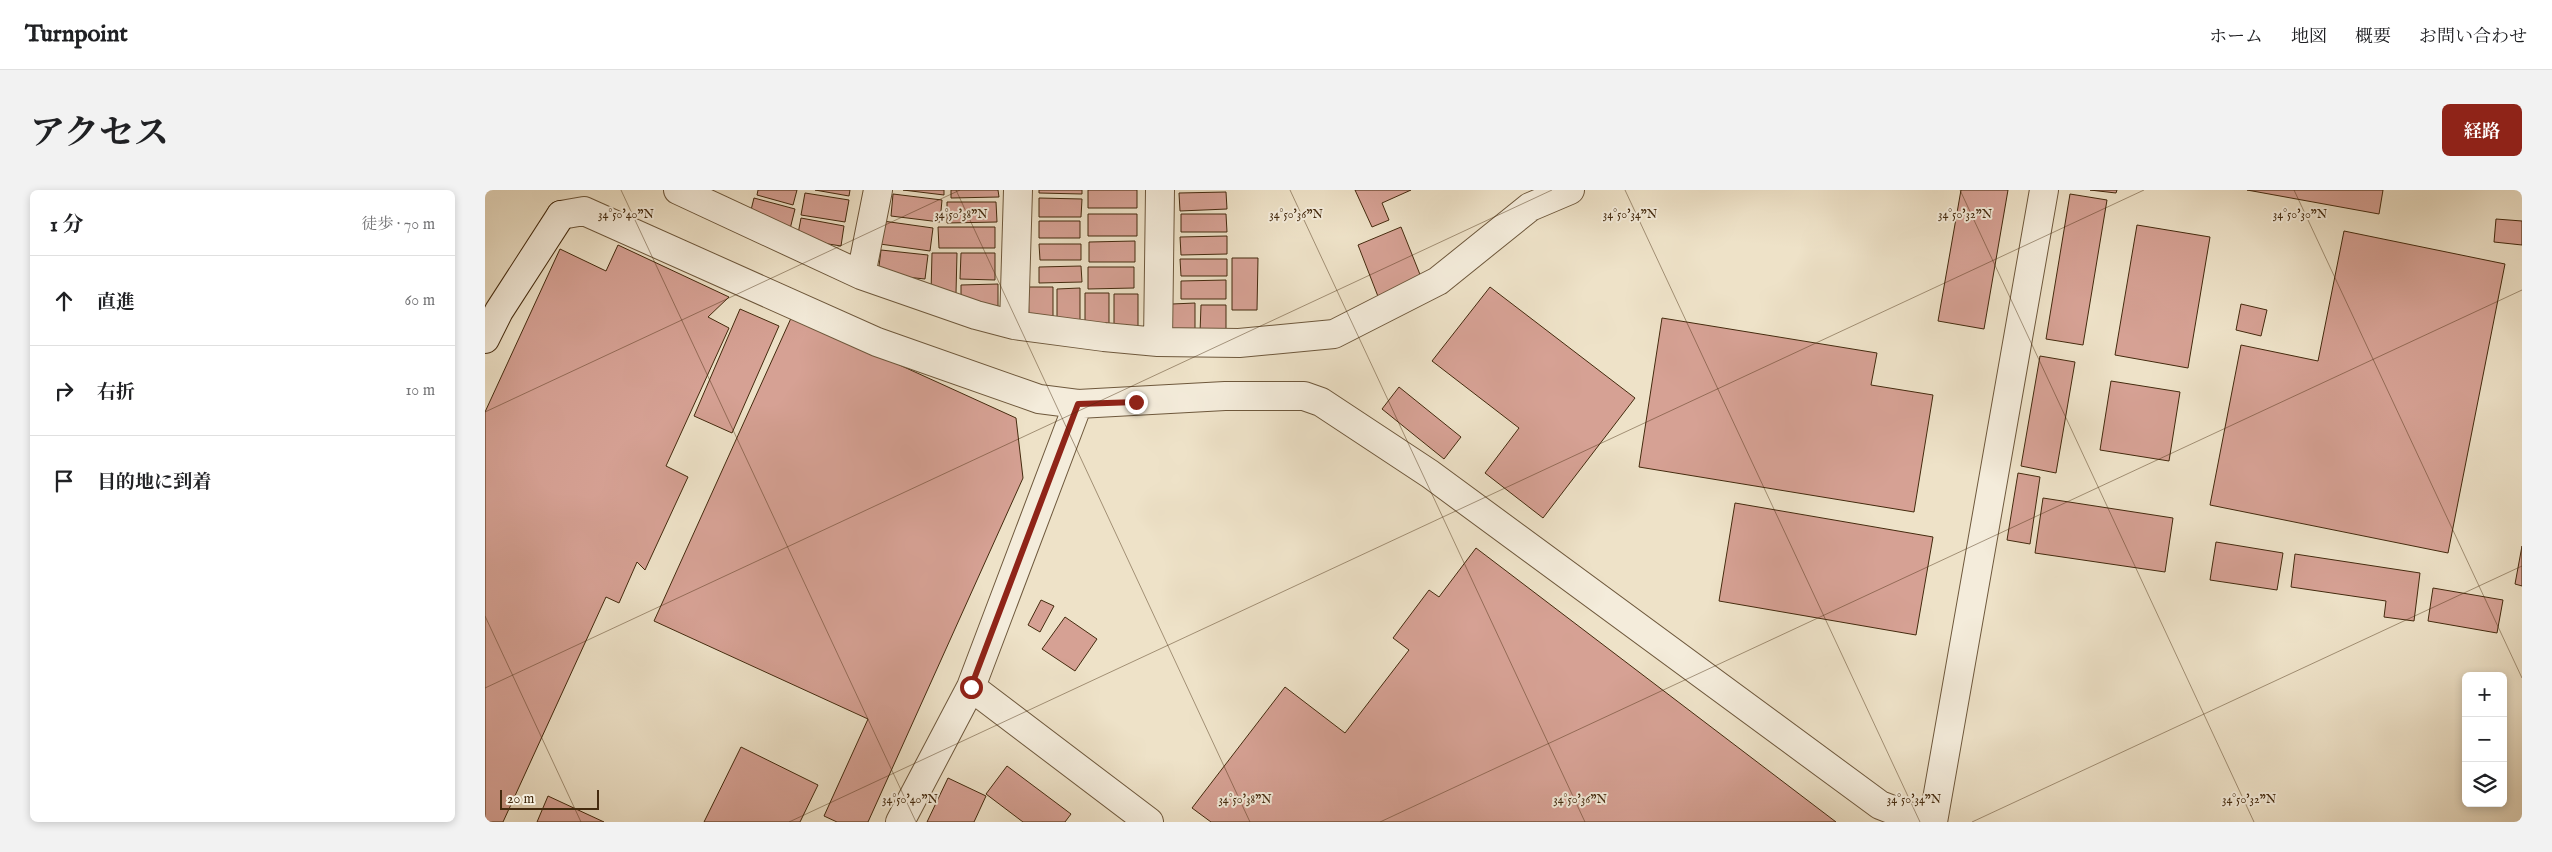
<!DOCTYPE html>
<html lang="ja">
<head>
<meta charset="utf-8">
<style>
	body { margin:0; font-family:"IM FELL English","Noto Serif JP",serif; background:#f2f2f2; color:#202124 }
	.controls { position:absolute; right:15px; bottom:15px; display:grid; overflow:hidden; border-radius:8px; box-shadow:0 2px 8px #0003 }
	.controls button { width:45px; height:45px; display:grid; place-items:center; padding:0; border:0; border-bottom:1px solid #e0e0e0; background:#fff; color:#202124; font:25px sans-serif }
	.scale { position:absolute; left:15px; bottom:12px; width:99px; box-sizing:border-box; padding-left:5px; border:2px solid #442a0e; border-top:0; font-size:14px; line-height:18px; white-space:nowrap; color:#442a0e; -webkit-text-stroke:4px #f4ecdb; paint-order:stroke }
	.stop { position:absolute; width:15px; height:15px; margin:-11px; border:4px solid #8f2418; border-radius:50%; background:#fff }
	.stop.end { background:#8f2418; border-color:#fff; box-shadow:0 1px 5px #0008 }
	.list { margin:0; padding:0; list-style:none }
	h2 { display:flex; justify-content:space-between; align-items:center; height:65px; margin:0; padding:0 20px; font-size:21px }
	h2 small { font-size:16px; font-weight:400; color:#757577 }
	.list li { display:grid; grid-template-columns:32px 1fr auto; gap:15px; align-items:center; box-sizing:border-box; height:90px; padding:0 20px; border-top:1px solid #e0e0e0 }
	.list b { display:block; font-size:19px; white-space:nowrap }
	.list em { font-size:16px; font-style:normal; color:#757577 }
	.icon { flex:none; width:28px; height:28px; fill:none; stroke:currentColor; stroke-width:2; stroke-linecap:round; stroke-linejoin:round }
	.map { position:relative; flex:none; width:2037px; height:632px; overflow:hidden; border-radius:8px }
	header { display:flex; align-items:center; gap:30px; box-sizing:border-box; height:70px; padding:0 25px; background:#fff; border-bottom:1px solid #e0e0e0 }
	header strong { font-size:24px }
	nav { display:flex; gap:28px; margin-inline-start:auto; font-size:18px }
	.intro { display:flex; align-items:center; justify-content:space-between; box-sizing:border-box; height:120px; padding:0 30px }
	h1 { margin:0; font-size:35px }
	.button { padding:12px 22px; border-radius:8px; background:#8f2418; color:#fff; font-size:18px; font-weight:700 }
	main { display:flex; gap:30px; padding:0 30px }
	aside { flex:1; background:#fff; border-radius:8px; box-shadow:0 2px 8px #0003 }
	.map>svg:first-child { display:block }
	.building { fill:#d6a194; stroke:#442a0e }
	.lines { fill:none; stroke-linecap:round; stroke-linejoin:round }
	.street-casing { stroke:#6e583c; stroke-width:30 }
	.secondary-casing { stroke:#442a0e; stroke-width:30 }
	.street { stroke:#f4ecdb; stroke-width:28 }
	.secondary { stroke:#f4ecdb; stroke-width:28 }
	.route { stroke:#8f2418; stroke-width:6 }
	.ticks { fill:none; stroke:#442a0e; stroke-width:1; stroke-opacity:0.45 }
	.ticks-label { font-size:12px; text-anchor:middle; fill:#442a0e; stroke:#f4ecdb; stroke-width:4; stroke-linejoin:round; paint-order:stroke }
</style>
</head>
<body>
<header>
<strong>Turnpoint</strong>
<nav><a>ホーム</a><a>地図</a><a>概要</a><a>お問い合わせ</a></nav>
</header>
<div class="intro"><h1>アクセス</h1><a class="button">経路</a></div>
<main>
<aside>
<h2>1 分<small>徒歩 · 70 m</small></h2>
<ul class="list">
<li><svg class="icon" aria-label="ahead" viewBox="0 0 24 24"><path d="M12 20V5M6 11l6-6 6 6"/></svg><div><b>直進</b></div><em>60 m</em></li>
<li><svg class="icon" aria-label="right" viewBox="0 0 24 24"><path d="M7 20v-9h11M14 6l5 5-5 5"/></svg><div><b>右折</b></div><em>10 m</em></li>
<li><svg class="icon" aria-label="arrive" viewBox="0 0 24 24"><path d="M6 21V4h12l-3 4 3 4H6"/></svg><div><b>目的地に到着</b></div></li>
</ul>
</aside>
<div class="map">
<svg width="2037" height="632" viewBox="0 0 2037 632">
	<rect width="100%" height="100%" fill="#eee2c8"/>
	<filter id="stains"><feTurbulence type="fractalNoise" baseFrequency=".004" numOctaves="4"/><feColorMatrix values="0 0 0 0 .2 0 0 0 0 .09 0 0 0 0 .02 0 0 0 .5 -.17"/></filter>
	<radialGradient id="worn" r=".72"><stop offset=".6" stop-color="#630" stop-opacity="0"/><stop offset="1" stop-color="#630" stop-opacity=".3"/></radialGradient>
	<path class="building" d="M273 0H312L308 15 272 5Z
		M330 0H365L364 6Z
		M418 0H459V5Z
		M466 0H513L514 7 466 8Z
		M554 0H597V4L554 3Z
		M603 0H652V18H603Z
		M870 0H926L897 13 904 30 887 37Z
		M1476 0H1523L1499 139 1453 131Z
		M1605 0H1632L1631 3Z
		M1762 0H1898L1894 24Z
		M741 2 742 19 695 21 694 3Z
		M320 3 364 10 360 32 316 25Z
		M408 4 457 10 455 32 406 26Z
		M1585 4 1622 10 1598 155 1561 149Z
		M269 8 310 19 305 39 264 28Z
		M554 8 597 9 596 27H554Z
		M462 12H511L512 32 462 33Z
		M603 24H652V46H603Z
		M696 24H741L742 42H696Z
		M316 28 359 36 356 56 312 49Z
		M2011 29 2037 31V55L2009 52Z
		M398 31 448 38 445 61 395 54Z
		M554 31H595V48H554Z
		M1652 35 1725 47 1703 178 1630 165Z
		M453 37H510V58H454Z
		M916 37 938 92 894 109 873 55Z
		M1859 41 2020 74 1963 363 1725 315 1756 155 1833 171Z
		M742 46V64L696 65 695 47Z
		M650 51V72H604V52Z
		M554 54H596V70H555Z
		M133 55 244 107 223 127 244 138 181 276 203 287 160 380 152 372 134 413 121 407 18 632H0V222L75 59 121 81Z
		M396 60 443 65 440 89 393 84Z
		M447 63H472L471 103H446Z
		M476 63H510V90L475 89Z
		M747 68H773L772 120H747Z
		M695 69H742V86H696Z
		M596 76 597 92 554 93V77Z
		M603 77H649V98L603 99Z
		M741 90V109H696V91Z
		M513 94V116H476V95Z
		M543 97H568V131H544Z
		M1005 97 1150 208 1058 328 1000 283 1034 238 947 171Z
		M595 98V134H572V99Z
		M600 103H624V137H600Z
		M629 104H653V140H629Z
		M710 113V142H687V114Z
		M1756 114 1782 120 1776 146 1751 140Z
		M716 115H741V142L715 143Z
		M255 119 294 136 247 243 209 226Z
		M307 126 531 228 538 288 383 632H352L339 626 383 529 169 431Z
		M1177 128 1392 163 1386 195 1448 205 1429 322 1154 277Z
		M1555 166 1590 172 1571 283 1536 276Z
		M1626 191 1695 202 1684 271 1615 260Z
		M914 197 976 247 959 269 897 219Z
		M1533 283 1555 287 1545 354 1522 350Z
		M1558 308 1688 328 1680 382 1550 363Z
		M1250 313 1448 347 1431 445 1234 411Z
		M1731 352 1798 363 1792 400 1725 390Z
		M2037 356V396L2030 394Z
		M991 358 1351 632H726L707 618 800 497 860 543 924 460 908 448 944 400 954 407Z
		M1810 364 1935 383 1929 431 1899 427 1901 411 1806 397Z
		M1948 398 2018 410 2012 443 1943 431Z
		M556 410 569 416 555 442 543 435Z
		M580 427 612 449 590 481 557 459Z
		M256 557 333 595 315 632H219Z
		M522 576 586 624 580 632H538L501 604Z
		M463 588 501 606 489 632H442Z
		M63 606 119 632H52Z"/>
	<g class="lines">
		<g class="street-casing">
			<path id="street" d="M193 0 376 85 491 125 529 135 619 147 673 152 754 153 849 144 953 91 1045 17 1085 0
				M76 25 99 21 392 152 554 209 593 214 740 206H819L836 212 945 284 1395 615 1439 632
				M376 85 393 0
				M529 135 533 0
				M673 152 675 0
				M486 497 664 632
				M415 632 486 497 593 214
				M1448 632 1559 0"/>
		</g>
		<g class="secondary-casing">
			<path id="secondary" d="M0 149 14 121 76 25"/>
		</g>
		<use href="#street" class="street"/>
		<use href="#secondary" class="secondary"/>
	</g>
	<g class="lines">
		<path class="route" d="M486 497 593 214 651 212"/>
	</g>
	<path class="ticks" d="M136 0 431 632M471 0 765 632M805 0 1100 632M1140 0 1435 632M1475 0 1769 632M1809 0 2037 488M0 222 475 0M0 426 96 632M0 498 1067 0M304 632 1659 0M895 632 2037 100M1487 632 2037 376"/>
	<g class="ticks-label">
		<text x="141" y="28">34°50'40"N</text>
		<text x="476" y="28">34°50'38"N</text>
		<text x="811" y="28">34°50'36"N</text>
		<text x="1145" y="28">34°50'34"N</text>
		<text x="1480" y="28">34°50'32"N</text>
		<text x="1815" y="28">34°50'30"N</text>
		<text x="425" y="613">34°50'40"N</text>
		<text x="760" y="613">34°50'38"N</text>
		<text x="1095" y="613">34°50'36"N</text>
		<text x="1429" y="613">34°50'34"N</text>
		<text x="1764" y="613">34°50'32"N</text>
	</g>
	<rect width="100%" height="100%" filter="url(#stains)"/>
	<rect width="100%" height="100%" fill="url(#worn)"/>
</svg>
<div class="controls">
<button>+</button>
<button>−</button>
<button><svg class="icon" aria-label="layers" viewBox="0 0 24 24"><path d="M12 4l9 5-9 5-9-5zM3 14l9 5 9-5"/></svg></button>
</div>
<div class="scale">20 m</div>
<div class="stop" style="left:486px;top:497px"></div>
<div class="stop end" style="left:651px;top:212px"></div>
</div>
</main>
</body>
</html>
